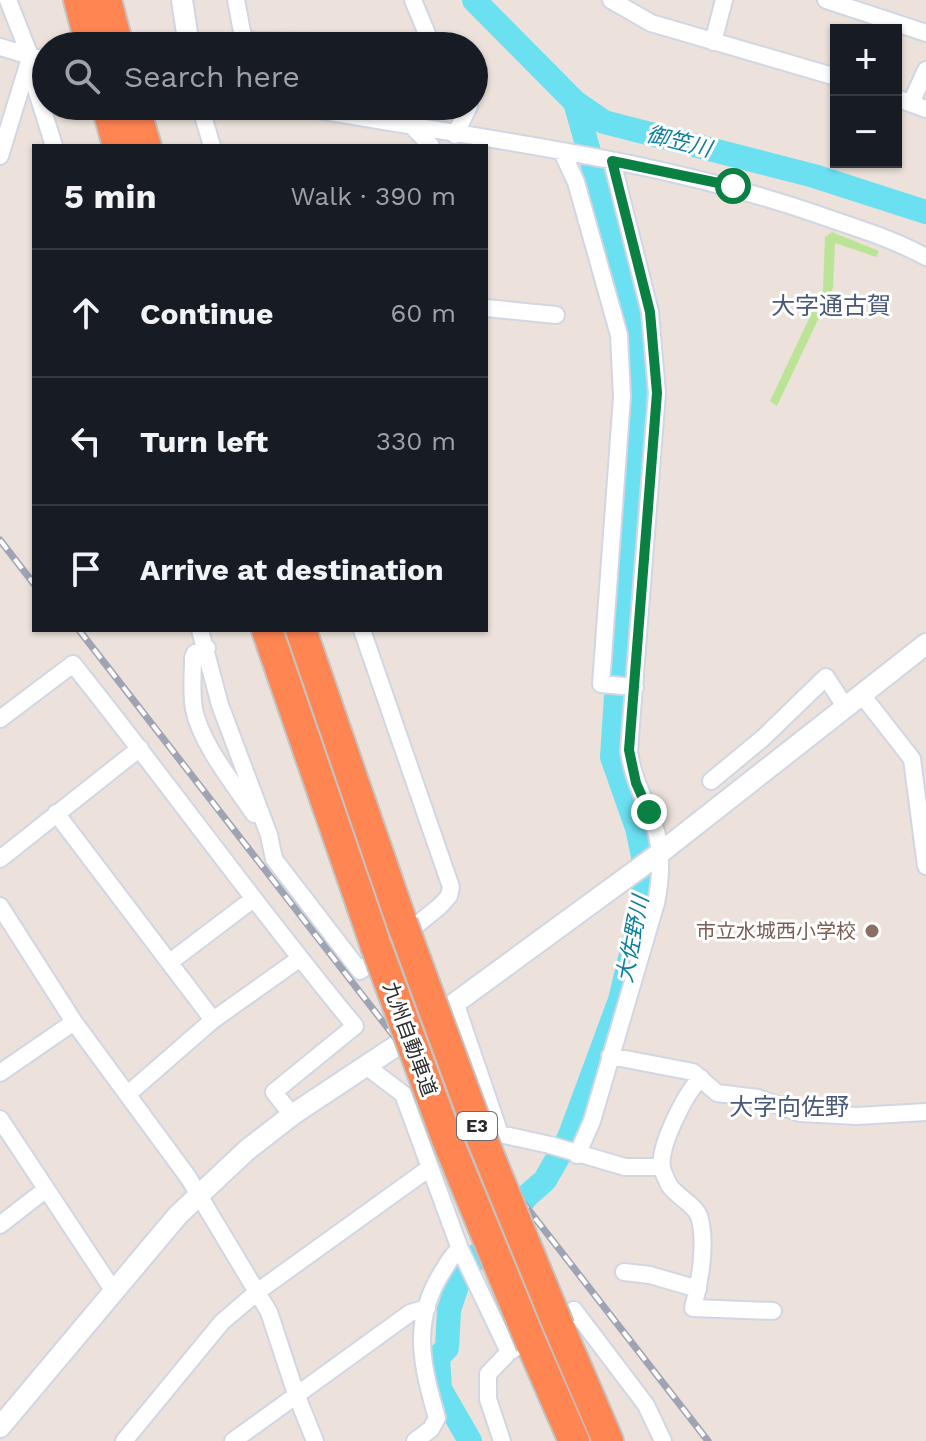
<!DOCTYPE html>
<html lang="en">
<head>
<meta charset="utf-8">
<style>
	body { margin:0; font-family:"Work Sans","Noto Sans JP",sans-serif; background:#20242c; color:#f1f3f6 }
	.controls { position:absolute; right:24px; top:24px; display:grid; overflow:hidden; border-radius:0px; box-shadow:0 2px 6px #0004 }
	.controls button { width:72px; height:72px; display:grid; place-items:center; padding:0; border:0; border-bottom:2px solid #363941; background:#171b24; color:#f1f3f6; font:40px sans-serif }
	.stop { position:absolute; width:24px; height:24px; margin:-18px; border:6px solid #0b8043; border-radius:50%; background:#fff }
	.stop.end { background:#0b8043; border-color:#fff; box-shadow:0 2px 8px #0008 }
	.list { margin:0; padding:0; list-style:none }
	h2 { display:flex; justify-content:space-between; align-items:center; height:104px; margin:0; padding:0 32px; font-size:34px }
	h2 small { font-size:26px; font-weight:400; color:#9ea1a6 }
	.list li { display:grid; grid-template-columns:52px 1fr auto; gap:24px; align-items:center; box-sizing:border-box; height:128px; padding:0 32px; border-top:2px solid #363941 }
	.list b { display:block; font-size:30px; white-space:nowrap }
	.list em { font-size:26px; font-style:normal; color:#9ea1a6 }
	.icon { flex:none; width:44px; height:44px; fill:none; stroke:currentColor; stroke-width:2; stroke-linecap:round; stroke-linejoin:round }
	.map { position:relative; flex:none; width:926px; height:1441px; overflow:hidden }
	.search { position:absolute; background:#171b24; box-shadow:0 2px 6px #0004; left:32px; top:32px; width:456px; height:88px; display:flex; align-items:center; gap:20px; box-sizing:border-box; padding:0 28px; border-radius:44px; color:#9ea1a6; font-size:30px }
	.panel { position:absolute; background:#171b24; box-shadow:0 2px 6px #0004; left:32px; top:144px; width:456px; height:488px; border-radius:0px }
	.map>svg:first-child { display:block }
	.green { fill:#bce496 }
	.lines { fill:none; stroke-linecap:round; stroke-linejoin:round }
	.river { stroke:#6be0f1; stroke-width:24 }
	.minor-casing { stroke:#d0d6e3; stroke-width:20 }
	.tertiary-casing { stroke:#d0d6e3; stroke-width:24 }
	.motorway-casing { stroke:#c3c3c3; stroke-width:34 }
	.minor { stroke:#fff; stroke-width:16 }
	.tertiary { stroke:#fff; stroke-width:20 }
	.motorway { stroke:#ff8553; stroke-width:30 }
	.rail-casing { stroke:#9ea4b4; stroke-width:7 }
	.rail { stroke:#fff; stroke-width:4; stroke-dasharray:12; stroke-linecap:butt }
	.motorway-bridge-casing { stroke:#c3c3c3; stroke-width:34; stroke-linecap:butt }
	.motorway-bridge { stroke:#ff8553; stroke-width:30 }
	.route { stroke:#0b8043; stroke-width:10 }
	.education-dot { fill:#8d6e63; stroke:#fff; stroke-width:3 }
	.labels { text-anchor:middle; stroke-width:6; stroke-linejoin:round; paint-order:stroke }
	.shield { fill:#fff; stroke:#6a6a6a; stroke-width:2 }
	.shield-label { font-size:18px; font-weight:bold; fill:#2a2a2a }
	.education-label { font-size:20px; fill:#785e54; stroke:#fff; text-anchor:end }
	.street-label { font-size:20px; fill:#2a2a2a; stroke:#fff }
	.water-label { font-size:22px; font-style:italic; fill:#0b7f9d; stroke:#fff }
	.quarter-label { font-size:24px; fill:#49597b; stroke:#fff }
</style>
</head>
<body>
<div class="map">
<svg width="926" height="1441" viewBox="0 0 926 1441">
	<rect width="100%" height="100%" fill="#ece2db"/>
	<path class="green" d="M832 232 879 251 876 257 835 243 833 288 777 406 770 401 823 289 825 237Z"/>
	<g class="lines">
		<path class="river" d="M474 0 575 102 604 122 814 176 926 212
			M470 1441 440 1389 438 1357 447 1348 449 1310 460 1277 527 1196 545 1180 569 1138 620 1000 642 908 643 856 637 828 612 757 640 333 575 102"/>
		<g class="minor-casing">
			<path id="minor" d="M8 0 30 56 34 82 54 146
				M236 0 243 37 253 41 419 44 430 41
				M413 0 432 46
				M611 0 651 23 836 77
				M826 0 926 33
				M713 42 724 0
				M0 47 44 60
				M896 98 926 109
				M911 103 926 70
				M200 106 212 146
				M295 106C470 138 650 156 819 215 856 228 891 238 926 257
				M414 128 431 146
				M455 135 469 106
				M562 152 576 182 619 335 622 397 601 684 635 687
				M0 156 30 58
				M486 308 556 315
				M200 630 220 705 269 835 274 859 360 971 440 906 449 896 451 887 362 630
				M207 648 195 653 193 658C193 674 191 693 194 709 201 744 234 784 254 814
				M862 695 912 759 926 866
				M0 719 73 664C169 784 257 908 355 1026L274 1092 292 1115
				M711 781 763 738 826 677 846 708
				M56 813 213 1020
				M0 859 140 748
				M0 906 74 1022 188 1177 269 1312 296 1394 315 1441
				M170 962 252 900
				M455 1002 500 1134 550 1145 625 1167H662
				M610 1056 693 1072 717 1093 758 1098 800 1113 857 1116 926 1112
				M366 1066 403 1094 460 1249 509 1352
				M0 1073 74 1022
				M701 1078C686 1092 658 1147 662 1168 663 1173 667 1180 669 1185 676 1196 695 1205 699 1216 707 1241 700 1283 693 1308L773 1311
				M128 1094 213 1020 299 959
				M0 1119 113 1290
				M577 1155 592 1121 656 903C661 878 663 853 655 828 646 801 632 778 629 750L657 393 650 312 612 161
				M0 1225 45 1190
				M624 1272 650 1275 698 1289
				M124 1441 222 1322 257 1292 428 1169
				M233 1441 410 1313 427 1308
				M415 1441 431 1429 437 1418C422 1366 411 1323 441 1274 447 1265 451 1255 460 1249
				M502 1441 488 1399V1374L509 1352 574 1310 646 1405 663 1441"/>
		</g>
		<g class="tertiary-casing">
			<path id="tertiary" d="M182 0 189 46
				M0 1427 178 1215 247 1150 292 1115 399 1044 660 853 926 644"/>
		</g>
		<g class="motorway-casing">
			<path id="motorway" d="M79 0 91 46
				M106 0 118 46
				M107 106 118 146
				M134 106 146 146
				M267 630 376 946
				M301 630 402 923
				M559 1327 608 1441
				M532 1345 574 1441"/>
		</g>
		<use href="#minor" class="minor"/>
		<use href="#tertiary" class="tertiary"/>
		<use href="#motorway" class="motorway"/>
		<g class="rail-casing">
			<path id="rail" d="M0 540 34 584
				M79 630 708 1441"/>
		</g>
		<use href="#rail" class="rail"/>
		<g class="motorway-bridge-casing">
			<path id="motorway-bridge" d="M402 923 478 1129 559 1327
				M376 946 447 1139 532 1345"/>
		</g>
		<use href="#motorway-bridge" class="motorway-bridge"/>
	</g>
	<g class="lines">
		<path class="route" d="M649 812 636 783 629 750 657 393 650 312 612 161 733 186"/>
	</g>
	<circle class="education-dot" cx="872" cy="931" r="8"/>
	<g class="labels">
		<rect class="shield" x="457" y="1112" width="40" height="28" rx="6"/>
		<g class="shield-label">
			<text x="477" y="1132">E3</text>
		</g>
		<g class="education-label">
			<text x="856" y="938">市立水城西小学校</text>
		</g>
		<g class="street-label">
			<text transform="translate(410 1039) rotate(70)" y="7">九州自動車道</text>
		</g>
		<g class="water-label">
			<text transform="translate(679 141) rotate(14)" y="8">御笠川</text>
			<text transform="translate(632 939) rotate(-79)" y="8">大佐野川</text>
		</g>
		<g class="quarter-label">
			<text x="831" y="314">大字通古賀</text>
			<text x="789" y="1115">大字向佐野</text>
		</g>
	</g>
</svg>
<div class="controls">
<button>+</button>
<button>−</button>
</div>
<div class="stop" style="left:733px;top:186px"></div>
<div class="stop end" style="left:649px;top:812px"></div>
<div class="search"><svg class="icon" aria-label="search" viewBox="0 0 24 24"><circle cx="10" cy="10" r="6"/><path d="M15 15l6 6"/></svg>Search here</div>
<section class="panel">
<h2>5 min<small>Walk · 390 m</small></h2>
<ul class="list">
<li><svg class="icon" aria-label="ahead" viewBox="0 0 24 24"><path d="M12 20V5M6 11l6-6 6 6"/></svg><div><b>Continue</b></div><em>60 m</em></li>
<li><svg class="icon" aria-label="left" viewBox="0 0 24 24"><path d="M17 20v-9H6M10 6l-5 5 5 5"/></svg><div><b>Turn left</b></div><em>330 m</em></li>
<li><svg class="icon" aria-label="arrive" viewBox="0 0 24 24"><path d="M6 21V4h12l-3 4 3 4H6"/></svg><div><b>Arrive at destination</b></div></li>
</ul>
</section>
</div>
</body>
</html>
